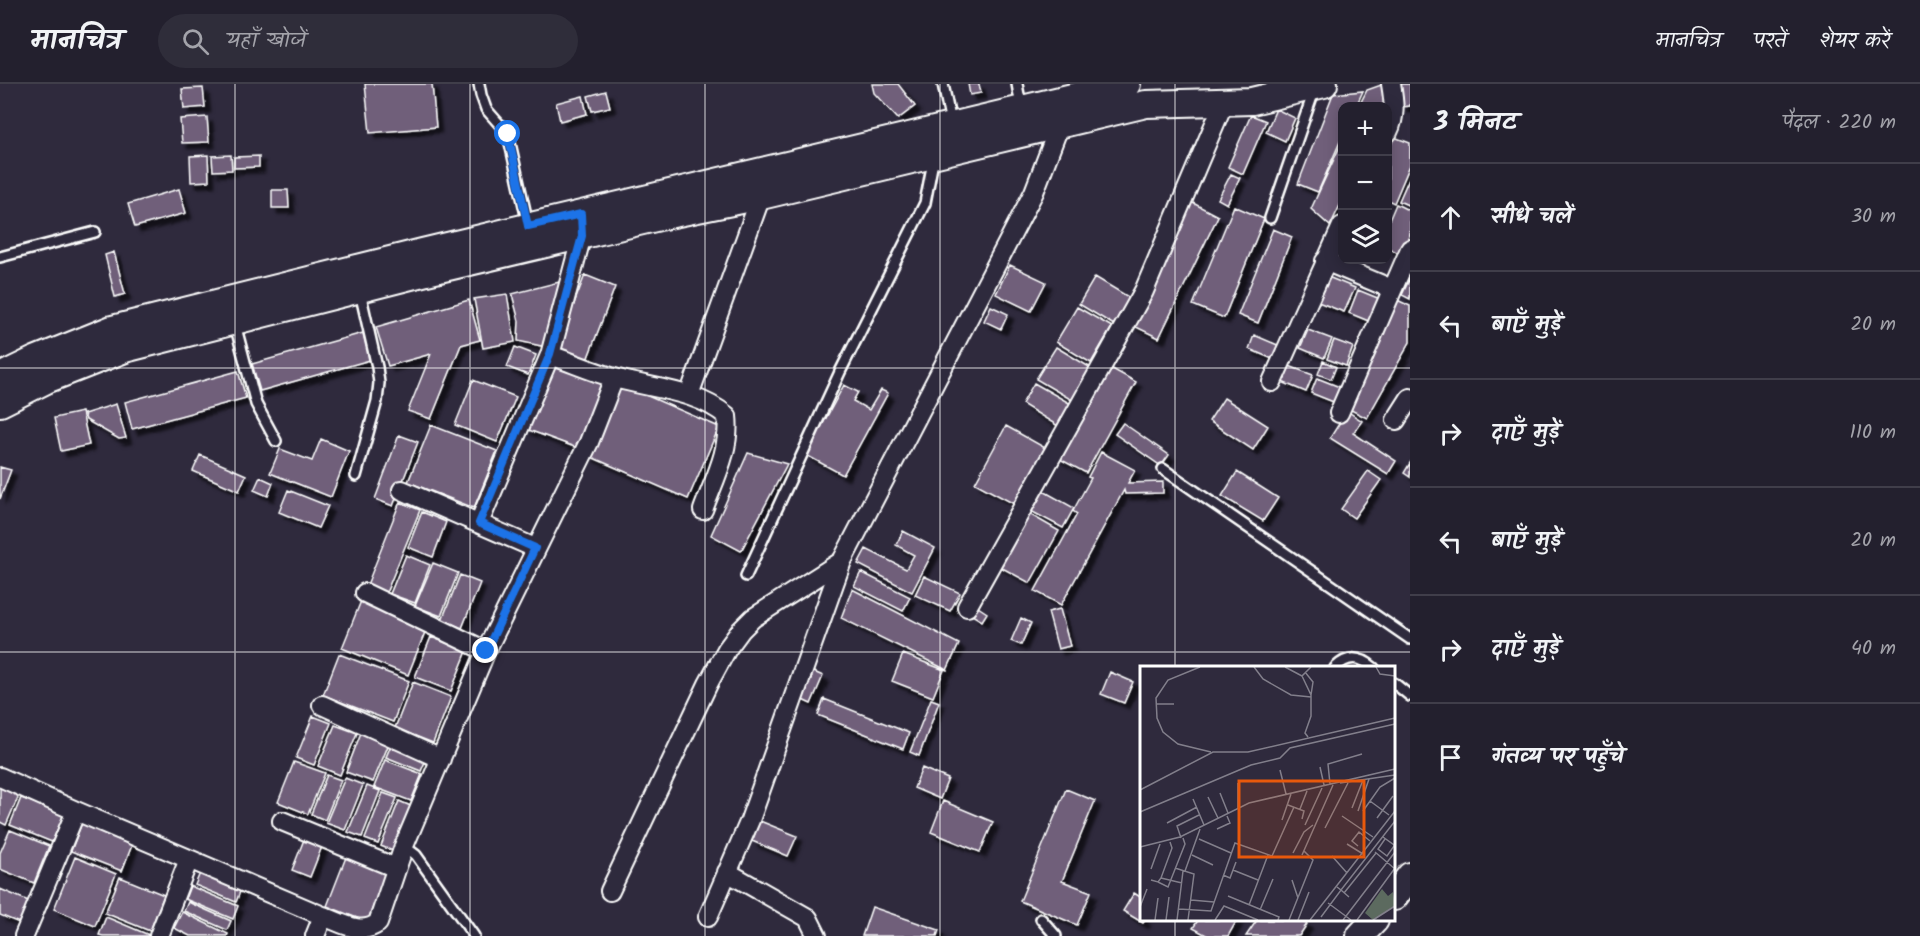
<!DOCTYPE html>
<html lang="hi">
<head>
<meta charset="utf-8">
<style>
	body { margin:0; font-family:Kalam,"Playpen Sans Deva",sans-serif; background:#2f2d3a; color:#f1f3f6 }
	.controls { position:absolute; right:18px; top:18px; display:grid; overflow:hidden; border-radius:12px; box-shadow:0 3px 15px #0003 }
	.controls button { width:54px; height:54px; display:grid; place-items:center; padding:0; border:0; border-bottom:2px solid #403e4a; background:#23202e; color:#f1f3f6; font:30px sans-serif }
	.stop { position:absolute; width:18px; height:18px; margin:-14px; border:4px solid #1a73e8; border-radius:50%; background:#fff }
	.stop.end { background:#1a73e8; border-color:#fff; box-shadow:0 2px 6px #0008 }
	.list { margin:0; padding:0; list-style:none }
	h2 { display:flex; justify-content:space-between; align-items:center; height:78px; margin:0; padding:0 24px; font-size:26px }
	h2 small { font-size:20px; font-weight:400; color:#a3a3aa }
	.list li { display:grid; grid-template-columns:39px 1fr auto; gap:18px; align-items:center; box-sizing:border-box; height:108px; padding:0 24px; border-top:2px solid #403e4a }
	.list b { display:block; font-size:22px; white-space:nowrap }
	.list em { font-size:20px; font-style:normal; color:#a3a3aa }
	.icon { flex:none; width:33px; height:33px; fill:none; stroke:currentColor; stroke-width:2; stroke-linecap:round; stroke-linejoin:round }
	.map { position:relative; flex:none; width:1410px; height:852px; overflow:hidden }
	header { display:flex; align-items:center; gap:36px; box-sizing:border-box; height:84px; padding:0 30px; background:#23202e; border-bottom:2px solid #403e4a }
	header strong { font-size:28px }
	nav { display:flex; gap:33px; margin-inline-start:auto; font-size:21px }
	.search { width:420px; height:54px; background:#2f2d3a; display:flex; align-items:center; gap:15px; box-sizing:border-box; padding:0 21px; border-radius:33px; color:#a3a3aa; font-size:22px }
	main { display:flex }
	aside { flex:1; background:#23202e }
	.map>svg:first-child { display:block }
	.building { fill:#6f5f7a; stroke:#fff; stroke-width:1.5; filter:url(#shadow) }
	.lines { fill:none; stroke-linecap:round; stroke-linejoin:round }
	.service-casing { stroke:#fff; stroke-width:14 }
	.minor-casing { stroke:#fff; stroke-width:22 }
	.secondary-casing { stroke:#fff; stroke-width:30 }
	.service { stroke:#2f2a3d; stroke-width:9 }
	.minor { stroke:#2f2a3d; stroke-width:18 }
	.secondary { stroke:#2f2a3d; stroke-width:26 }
	.route { stroke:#1a73e8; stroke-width:8 }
	.grid { fill:none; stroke:#fff; stroke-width:1.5; stroke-opacity:0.55 }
	.inset-road { fill:none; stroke:#827f8b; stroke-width:1.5 }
	.view { fill:#e8590c; fill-opacity:0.15; stroke:#e8590c; stroke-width:3 }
	.inset-edge { fill:none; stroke:#fff; stroke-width:3 }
</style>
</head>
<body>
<header>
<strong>मानचित्र</strong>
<div class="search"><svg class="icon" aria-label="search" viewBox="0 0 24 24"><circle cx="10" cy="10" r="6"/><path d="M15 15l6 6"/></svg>यहाँ खोजें</div>
<nav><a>मानचित्र</a><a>परतें</a><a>शेयर करें</a></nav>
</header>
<main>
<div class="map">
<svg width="1410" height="852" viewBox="0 0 1410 852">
	<defs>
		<filter id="shadow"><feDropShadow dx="5.5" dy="5.5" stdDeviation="1.5" flood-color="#0009"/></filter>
	</defs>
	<rect width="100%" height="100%" fill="#2f2a3d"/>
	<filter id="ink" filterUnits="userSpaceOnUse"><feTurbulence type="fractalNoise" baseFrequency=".0167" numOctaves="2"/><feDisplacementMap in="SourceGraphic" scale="12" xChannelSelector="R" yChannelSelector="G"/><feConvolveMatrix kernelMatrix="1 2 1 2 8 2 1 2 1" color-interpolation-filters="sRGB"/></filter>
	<g filter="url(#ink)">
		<path class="building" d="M365 0H432L436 43 370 49Z
			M872 0H898L915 22 898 35 874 9Z
			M968 0H979L981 9 970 11Z
			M1384 0 1388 22H1359L1367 6Z
			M1400 0H1410V22L1402 23Z
			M203 4 205 23 184 25 182 5Z
			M606 7 610 23 592 27 588 12Z
			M1363 7 1356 22H1342V53L1318 108 1298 100 1333 10Z
			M583 12 587 30 560 37 556 19Z
			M1276 25 1295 34 1285 57 1266 48Z
			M1251 31 1266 37 1243 90 1228 83Z
			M207 33 209 58 182 59 180 35Z
			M1394 53 1410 59V81L1394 119 1388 116V69Z
			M1342 58V117L1330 142 1311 125Z
			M208 71 209 97 191 98 190 72Z
			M231 71 232 86 213 87 212 72Z
			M259 72V83L234 84V73Z
			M1231 90 1240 94 1227 120 1218 115Z
			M1410 92V122L1399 117Z
			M179 105 186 129 135 143 128 120Z
			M272 106H288L289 124H272Z
			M1191 118 1218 132 1159 254 1132 241Z
			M1396 120 1410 127V150L1401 170 1388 164V139Z
			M1234 122 1264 135 1224 234 1193 221Z
			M1273 145 1292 153 1258 239 1238 231Z
			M114 168 125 210 115 213 105 171Z
			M1010 181 1046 198 1031 227 996 210Z
			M585 191 615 203 587 276 557 264Z
			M1095 193 1130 214 1114 241 1079 220Z
			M1328 193 1355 204 1344 228 1318 218Z
			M1410 194V215L1402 211Z
			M563 197 546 263 518 257 519 237 512 210Z
			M1358 206 1380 215 1371 238 1349 229Z
			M507 210 515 258 483 264 474 215Z
			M1395 215 1410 222V258L1367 334 1347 324Z
			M469 216 480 256 461 261 431 335 408 327 431 270 388 282 376 243Z
			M991 222 1008 230 1001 245 984 237Z
			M1077 223 1112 243 1091 279 1056 258Z
			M1308 246 1332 255 1324 274 1300 264Z
			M363 249 370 276 260 307 252 280Z
			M1254 251 1280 262 1275 276 1249 265Z
			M1334 256 1353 263 1346 282 1327 275Z
			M515 263 536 271 528 291 507 283Z
			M1056 263 1091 284 1072 316 1036 295Z
			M1323 277 1336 283 1331 295 1318 290Z
			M552 279 605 300 580 365 526 345Z
			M1107 282 1136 298 1086 389 1056 373Z
			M1289 282 1313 291 1306 308 1282 298Z
			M238 287 246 314 132 345 125 318Z
			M1317 294 1342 304 1336 319 1311 309Z
			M473 296 516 313 497 358 455 341Z
			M1034 299 1071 320 1058 342 1022 320Z
			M620 300 719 343 688 415 589 372Z
			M844 301 858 308 853 317 869 326 881 306 888 309 843 391 806 371Z
			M1224 314 1268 342 1253 366 1209 337Z
			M116 320 126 354 119 355 86 336 84 330Z
			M1347 327 1362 337 1353 349 1396 377 1388 390 1330 354Z
			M82 328 89 361 61 367 54 334Z
			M1123 339 1169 371 1161 382 1115 350Z
			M431 341 497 367 474 424 408 398Z
			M1006 342 1047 365 1016 421 975 399Z
			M399 351 418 358 393 422 375 415Z
			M321 355 349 367 331 413 270 389 280 365 312 377Z
			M1101 368 1135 386 1128 399 1163 398V409L1125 410 1124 406 1061 521 1035 507 1077 430 1073 427 1091 394 1088 393Z
			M748 369 787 380 741 467 711 451Z
			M200 371 246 391 239 407 193 387Z
			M1410 379V393L1404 389Z
			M0 383 11 386 0 415Z
			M1368 387 1381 396 1354 434 1341 425Z
			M1237 388 1278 414 1263 437 1222 412Z
			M260 393 273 399 268 412 254 406Z
			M1038 404 1074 424 1063 444 1027 425Z
			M288 406 328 422 318 444 279 428Z
			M400 418 420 426 386 509 367 501Z
			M1024 427 1059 447 1030 499 995 480Z
			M422 428 446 438 433 473 408 463Z
			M903 447 935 464 912 508 858 480 866 465 906 485 914 471 896 461Z
			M406 471 430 481 415 519 390 510Z
			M433 479 458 489 441 532 415 522Z
			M861 488 910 513 903 527 854 502Z
			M460 491 480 499 462 544 442 536Z
			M924 492 960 509 950 527 915 511Z
			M852 505 959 560 947 586 841 534Z
			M361 517 427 543 408 591 342 564Z
			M978 523 987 529 982 537 972 531Z
			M1060 525 1070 562 1058 565 1048 528Z
			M1021 534 1031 539 1021 561 1011 557Z
			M431 553 467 567 451 607 415 593Z
			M339 570 409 597 393 638 323 611Z
			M903 570 944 586 933 613 892 597Z
			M807 585 823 592 811 620 796 613Z
			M1110 588 1133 598 1124 619 1101 610Z
			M413 598 451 613 433 659 395 644Z
			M824 615 909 649 903 665 818 631Z
			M931 615 939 618 919 672 910 668Z
			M313 632 331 639 314 681 296 674Z
			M335 641 357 649 340 691 318 682Z
			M362 646 390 657 373 698 346 688Z
			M392 659 427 673 421 687 386 673Z
			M385 676 422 690 411 717 374 703Z
			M294 678 325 689 308 730 278 718Z
			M922 684 948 695 940 715 914 704Z
			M327 691 341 696 325 736 311 730Z
			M345 694 363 701 345 746 326 739Z
			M367 702 380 707 362 753 348 748Z
			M0 703 19 711 6 741 0 738Z
			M1066 705 1095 717 1062 797 1091 808 1077 841 1020 817Z
			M383 709 397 714 378 760 365 755Z
			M21 714 64 730 52 758 10 741Z
			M399 717 413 723 395 768 381 762Z
			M943 717 993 738 980 768 931 748Z
			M83 736 134 756 122 787 71 767Z
			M760 737 797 752 788 772 752 757Z
			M10 746 49 762 34 799 0 785V769Z
			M305 753 323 760 310 793 292 786Z
			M348 768 388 785 367 838 327 822Z
			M75 773 116 790 95 842 54 825Z
			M200 789 241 805 236 818 195 801Z
			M120 793 164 811 150 847 105 829Z
			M190 802 238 822 233 835 185 815Z
			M0 805 33 819 24 841 0 831Z
			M1134 809 1142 814V836H1145L1143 839 1123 827Z
			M188 818 231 837 227 846 184 827Z
			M872 823 939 846 937 852H862Z
			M182 828 228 850 227 852H190L174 844Z
			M106 833 149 851 148 852H103L99 851Z
			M1198 836H1237L1228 852H1208L1193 844Z
			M1257 836H1300L1307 840 1299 852H1246Z"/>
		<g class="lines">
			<g class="service-casing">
				<path id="service" d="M479 0 481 11 486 25 508 50 528 140
					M943 0 951 39
					M1017 0 1021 22
					M1270 134 1314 7
					M0 173 95 148
					M235 240 256 320 276 357
					M1163 385 1410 555
					M356 392 377 317 379 299 377 283 360 208
					M746 492 840 288 925 119 934 72
					M1335 584C1348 571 1360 572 1374 584
					M1394 599 1410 612
					M404 762 416 771 474 852
					M1041 835 1056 852"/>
			</g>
			<g class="minor-casing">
				<path id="minor" d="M1388 48C1396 32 1394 18 1391 0
					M1325 177 1392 205
					M550 271C571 278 593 288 615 294 653 305 696 306 727 332 731 365 714 396 703 426
					M1272 298 1342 142
					M689 311 761 112
					M1339 329 1410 165
					M1396 336 1410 314
					M402 406 535 464
					M479 439 550 271 582 151V144
					M365 509 486 567
					M967 523 1144 207 1224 18
					M322 621 441 675
					M0 693 76 727 323 832C342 839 361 852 378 839L404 762 486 567 589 358 614 294
					M282 737 396 784
					M727 788 808 834 817 852
					M610 807 708 600 727 565 741 546 753 534 842 477
					M708 833 750 736 842 477 1034 108 1060 40
					M24 852 76 727
					M159 852 189 775
					M315 852 323 832"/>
			</g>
			<g class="secondary-casing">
				<path id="secondary" d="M0 293 35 276 112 245 422 168 1127 0
					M0 319 46 296 125 265 427 188 668 131 761 112 1146 20 1252 17 1324 0
					M1394 813 1410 792
					M1360 852 1375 836"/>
			</g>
			<use href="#service" class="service"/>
			<use href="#minor" class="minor"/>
			<use href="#secondary" class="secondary"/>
		</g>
	</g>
	<g class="lines" filter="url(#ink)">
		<path class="route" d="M486 567 535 464 479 439 550 270 582 152 581 130 528 142 508 50"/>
	</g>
	<path class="grid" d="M235 0V852M470 0V852M705 0V852M940 0V852M1175 0V584M0 284H1410M0 568H1410M1175 836V852"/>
	<g transform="translate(1140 582)">
		<rect width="255" height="255" fill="#2f2a3d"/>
		<path d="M242 223 248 230 253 226 255 240 233 254 225 247Z" fill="#5c6a5f"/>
		<path class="inset-road" d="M60 1 28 14 16 32 17 52 23 66 38 78 71 86M114 1 123 13 151 29 171 31M145 1 162 10M236 1 240 8 255 10M165 6 173 16 171 29M16 38H34M168 71 165 67 171 50V29L162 10 171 1M180 101 184 119M140 104 146 128M98 117V142M200 117 255 109M190 118 188 98 222 88M0 124 73 86H108L255 52M80 127 88 147M68 131 78 152M53 133 64 159M230 135 249 149M148 139 164 145 162 153M212 142 223 114M160 143 167 125M218 145 229 113M223 145 240 121 255 112M0 146 111 99 140 92 150 82 255 58M202 150 233 171M237 152 253 130M142 154 151 128M27 157 57 141M165 159 182 122M185 162 208 117M77 163 90 157 87 150M243 171 254 179V180L247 190 238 183 245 173M41 172 37 160 59 149M59 173 91 187M207 178 223 188M218 180 212 175 219 166 230 175M0 181 40 171 109 137 255 103M235 186 255 203M153 187 164 166 173 159M52 189 73 199M162 189 193 119M192 190 207 207M35 202 54 208 48 254M11 203 20 178M93 204 118 214M45 205 60 163M83 209 90 212 96 196M21 212 42 217M11 214 18 216 21 212 32 182 30 176M152 214 158 232M18 216 28 221 45 178 43 172M197 221 201 224 255 155M204 227 236 187M88 230 139 251 138 254M51 234 74 236M188 237 211 254M109 239 128 189M0 241 7 223M39 243 71 245 95 177 132 190 154 141M120 244 133 213M181 251 201 224 209 231M15 254 18 232M26 254 29 231M37 254 43 205M75 254 84 240 118 254M149 254 173 194 164 185M158 254 169 226M170 254 255 145M203 254 255 186M217 254 255 202M233 254 255 240"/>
		<path class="view" d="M99 115H224V191H99Z"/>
		<rect width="255" height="255" class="inset-edge"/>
	</g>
</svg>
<div class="controls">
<button>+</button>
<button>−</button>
<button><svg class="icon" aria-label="layers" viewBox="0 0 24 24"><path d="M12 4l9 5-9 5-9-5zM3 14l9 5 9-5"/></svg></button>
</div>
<div class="stop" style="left:508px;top:50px"></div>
<div class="stop end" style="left:486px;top:567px"></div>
</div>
<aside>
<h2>3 मिनट<small>पैदल · 220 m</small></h2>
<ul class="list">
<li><svg class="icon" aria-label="ahead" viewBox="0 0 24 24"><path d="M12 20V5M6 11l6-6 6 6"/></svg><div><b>सीधे चलें</b></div><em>30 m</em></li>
<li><svg class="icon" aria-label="left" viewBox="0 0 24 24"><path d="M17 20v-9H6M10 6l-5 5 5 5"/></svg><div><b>बाएँ मुड़ें</b></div><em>20 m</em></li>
<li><svg class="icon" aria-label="right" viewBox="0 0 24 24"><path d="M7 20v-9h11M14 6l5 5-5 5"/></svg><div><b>दाएँ मुड़ें</b></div><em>110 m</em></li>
<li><svg class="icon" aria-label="left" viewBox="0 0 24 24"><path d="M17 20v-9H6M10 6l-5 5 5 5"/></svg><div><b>बाएँ मुड़ें</b></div><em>20 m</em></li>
<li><svg class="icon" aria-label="right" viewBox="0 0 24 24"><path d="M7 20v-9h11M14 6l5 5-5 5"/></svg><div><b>दाएँ मुड़ें</b></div><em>40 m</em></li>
<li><svg class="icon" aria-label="arrive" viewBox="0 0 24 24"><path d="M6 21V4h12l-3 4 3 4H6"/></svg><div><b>गंतव्य पर पहुँचे</b></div></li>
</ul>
</aside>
</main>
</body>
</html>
